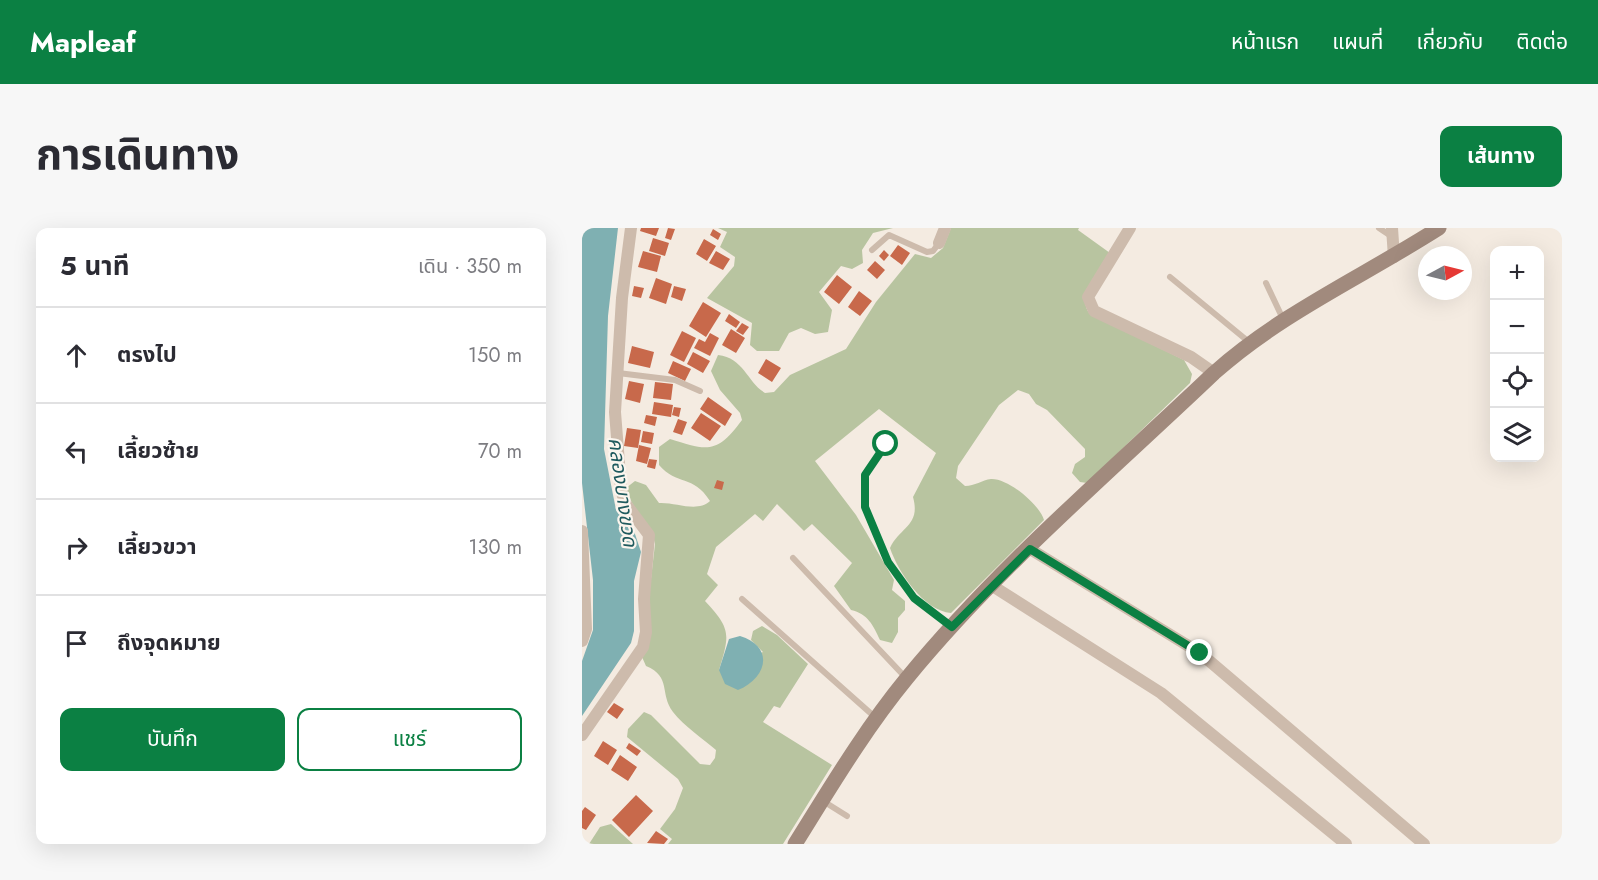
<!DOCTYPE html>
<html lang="th">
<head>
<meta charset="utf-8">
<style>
	body { margin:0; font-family:Jost,"Noto Sans Thai",sans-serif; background:#f7f7f7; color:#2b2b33 }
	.controls { position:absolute; right:18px; top:18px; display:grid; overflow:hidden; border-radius:12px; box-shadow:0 6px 24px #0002 }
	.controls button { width:54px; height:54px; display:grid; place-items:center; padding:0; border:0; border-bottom:2px solid #e1e1e2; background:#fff; color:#2b2b33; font:30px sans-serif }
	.compass { position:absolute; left:836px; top:18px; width:54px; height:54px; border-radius:50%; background:#fff; box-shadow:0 6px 24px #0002; rotate:83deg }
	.stop { position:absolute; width:18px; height:18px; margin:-14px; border:4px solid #0b8043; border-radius:50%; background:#fff }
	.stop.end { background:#0b8043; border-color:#fff; box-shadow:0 2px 6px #0008 }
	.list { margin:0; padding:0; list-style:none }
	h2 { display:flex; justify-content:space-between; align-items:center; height:78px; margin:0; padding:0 24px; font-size:26px }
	h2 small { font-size:20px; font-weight:400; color:#7c7c81 }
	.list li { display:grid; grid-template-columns:39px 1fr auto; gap:18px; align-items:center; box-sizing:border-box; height:96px; padding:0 24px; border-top:2px solid #e1e1e2 }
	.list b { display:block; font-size:22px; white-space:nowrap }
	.list em { font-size:20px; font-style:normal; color:#7c7c81 }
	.actions { display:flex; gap:12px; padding:18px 24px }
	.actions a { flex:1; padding:14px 0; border:2px solid #0b8043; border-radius:12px; text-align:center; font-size:21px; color:#0b8043 }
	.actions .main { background:#0b8043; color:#fff }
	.icon { flex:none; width:33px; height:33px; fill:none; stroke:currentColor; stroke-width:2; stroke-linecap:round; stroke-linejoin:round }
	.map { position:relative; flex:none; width:980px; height:616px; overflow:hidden; border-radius:12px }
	header { display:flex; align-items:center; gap:36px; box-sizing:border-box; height:84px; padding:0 30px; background:#0b8043; color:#fff }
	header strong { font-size:28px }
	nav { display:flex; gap:33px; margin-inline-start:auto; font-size:21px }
	.intro { display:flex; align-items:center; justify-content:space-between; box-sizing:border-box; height:144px; padding:0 36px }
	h1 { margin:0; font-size:42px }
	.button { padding:15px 27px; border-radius:12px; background:#0b8043; color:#fff; font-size:21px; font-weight:700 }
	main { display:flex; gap:36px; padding:0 36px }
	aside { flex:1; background:#fff; border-radius:12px; box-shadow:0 6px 24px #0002 }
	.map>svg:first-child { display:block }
	.green { fill:#b8c4a0 }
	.water { fill:#7fb0b2 }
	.building { fill:#c8694b }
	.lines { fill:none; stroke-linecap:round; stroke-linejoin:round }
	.lane { stroke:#cdbbac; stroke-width:6 }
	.street { stroke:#cdbbac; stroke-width:12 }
	.secondary { stroke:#a18a7d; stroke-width:15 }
	.route { stroke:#0b8043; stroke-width:8 }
	.labels { text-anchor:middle; stroke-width:4.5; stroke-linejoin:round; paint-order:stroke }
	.water-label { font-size:20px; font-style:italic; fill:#1f5a5e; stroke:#fbf5ee }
</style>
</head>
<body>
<header>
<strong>Mapleaf</strong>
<nav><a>หน้าแรก</a><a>แผนที่</a><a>เกี่ยวกับ</a><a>ติดต่อ</a></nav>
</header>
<div class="intro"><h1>การเดินทาง</h1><a class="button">เส้นทาง</a></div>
<main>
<aside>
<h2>5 นาที<small>เดิน · 350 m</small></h2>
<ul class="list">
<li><svg class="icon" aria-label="ahead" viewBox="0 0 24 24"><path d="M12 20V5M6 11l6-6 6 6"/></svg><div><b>ตรงไป</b></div><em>150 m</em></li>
<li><svg class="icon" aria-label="left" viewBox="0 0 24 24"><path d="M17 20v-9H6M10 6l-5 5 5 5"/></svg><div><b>เลี้ยวซ้าย</b></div><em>70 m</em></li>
<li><svg class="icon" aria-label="right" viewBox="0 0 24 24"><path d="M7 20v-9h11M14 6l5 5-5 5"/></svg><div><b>เลี้ยวขวา</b></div><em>130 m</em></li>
<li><svg class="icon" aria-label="arrive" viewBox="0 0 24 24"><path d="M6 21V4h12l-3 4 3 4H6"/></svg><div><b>ถึงจุดหมาย</b></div></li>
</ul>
<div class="actions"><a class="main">บันทึก</a><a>แชร์</a></div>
</aside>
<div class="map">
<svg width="980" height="616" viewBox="0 0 980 616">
	<rect width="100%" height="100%" fill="#f4ebe1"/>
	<path class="green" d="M136 0H311L291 5 280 22 281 35 270 41 259 38 237 64 250 82 246 104 233 106 219 100 207 105 197 123H175L168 117 170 95 125 70 152 38 153 29 138 19 145 4Z
		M369 0H497L496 2 528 25C518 41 493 69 508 86L602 132 610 146 608 155 505 255 498 254 490 245 493 236 503 229V221L465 182 454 176 447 166 436 162 417 177 376 238 374 250 383 258C393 258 400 252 409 251 426 250 458 277 462 292L369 385C342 383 316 344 308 320 318 299 339 298 331 269L354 225 297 181 233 233 274 287 312 352 310 362 323 373V382L316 390V404L310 415 298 412C291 397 286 386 269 382L252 358 270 335 230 296 222 303 195 276 181 293 173 286 134 319 125 346 136 357 123 373C149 401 148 406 137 442L181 424 169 412 171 403 180 398 195 407 226 436 198 480 192 478 181 494 250 537 201 616H86L90 611 78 601 93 581 101 560 96 551 45 509 46 501 62 484 69 487 118 536 128 537 133 530 134 522C120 510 102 498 91 484 77 465 90 449 64 438L60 429 73 316C69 294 49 282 44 260L53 253 64 257 77 275C94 274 115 285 128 273 111 246 95 258 77 237V219L88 211C126 223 135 226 160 192L158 185 138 162 129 143 136 127C162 130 165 154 183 165L192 164 208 147 264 121 294 74 333 26 349 30 361 20Z
		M29 596 51 616H7L18 599Z"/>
	<path class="water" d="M0 0H36L26 88 22 221 34 282 52 303 59 324 52 353V403L49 415 0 488V433L11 402V352L0 255Z
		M158 408C193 419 185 450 156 462L143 456 137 442 147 411Z"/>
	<path class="building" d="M59 0H77L74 8 58 3Z
		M86 0 93 1 89 12 83 10Z
		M131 1 139 6 136 12 128 7Z
		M71 10 87 15 83 28 67 23Z
		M122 11 134 18 125 33 114 26Z
		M316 17 328 25 320 37 308 28Z
		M302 22 307 27 302 33 297 28Z
		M61 23 79 28 75 44 56 39Z
		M134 23 148 31 141 42 127 35Z
		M293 33 303 42 295 51 285 42Z
		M255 47 270 59 257 76 242 64Z
		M74 50 90 56 84 76 67 70Z
		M52 58 62 60 59 70 50 68Z
		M92 58 104 61 100 73 89 69Z
		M277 63 290 73 278 88 266 79Z
		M121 74 139 85 124 109 107 98Z
		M147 86 158 94 154 100 143 93Z
		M160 95 167 99 161 107 154 103Z
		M149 101 163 110 154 125 140 117Z
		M100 103 114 110 102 134 88 127Z
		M128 105 137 110 128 128 112 120 117 111 123 114Z
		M50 118 72 124 68 140 46 135Z
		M111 124 128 133 121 145 105 136Z
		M184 131 199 140 190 154 176 145Z
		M91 133 109 141 103 153 86 145Z
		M47 153 62 156 58 175 43 171Z
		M73 154 91 156 89 172 71 170Z
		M126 169 150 186 143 198 118 181Z
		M72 174 91 177 89 189 70 186Z
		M92 179 99 180 97 189 90 187Z
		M119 185 139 198 128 213 109 200Z
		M64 187 75 189 73 198 62 195Z
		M96 191 105 194 100 207 91 204Z
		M45 200 59 202 56 220 42 218Z
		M61 203 72 205 70 216 59 214Z
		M57 217 69 220 65 236 54 233Z
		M67 231 75 232 73 241 65 239Z
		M135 252 142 254 140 262 132 260Z
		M32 475 42 481 35 491 25 484Z
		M21 513 35 522 26 537 12 528Z
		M47 515 59 523 55 528 44 520Z
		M38 527 55 539 46 553 29 542Z
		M54 567 71 583 47 609 30 592Z
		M3 579 14 587 4 602 0 600V583Z
		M74 603 86 611 82 616 65 615Z"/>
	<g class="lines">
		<path class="lane" d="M797 0 809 8
			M290 22 307 7 345 24 351 23 357 15
			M588 49 667 114
			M684 55 701 91
			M36 145 93 152 118 163
			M304 216 283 247V279L306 334 332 370 369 398
			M211 330 324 450
			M160 371 294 490
			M241 573 265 588"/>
		<path class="street" d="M548 0 506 69 512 83 609 129 632 145
			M810 0 812 29
			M357 15 363 0
			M0 303 4 401 0 413
			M448 321 618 425 842 616
			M409 357 579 465 764 616
			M0 507 61 419 64 404 62 371 67 307 43 275 39 261 33 184 40 70 49 0"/>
		<path class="secondary" d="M213 616C248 560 283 501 325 450 416 339 528 244 632 145 699 85 782 48 857 0"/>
	</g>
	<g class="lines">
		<path class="route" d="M304 216 283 247V279L306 334 332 370 370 399 448 321 618 425"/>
	</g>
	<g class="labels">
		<g class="water-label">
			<text transform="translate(41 264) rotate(82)" y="7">คลองบางขวด</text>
		</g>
	</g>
</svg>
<div class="controls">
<button>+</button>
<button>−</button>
<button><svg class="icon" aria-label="locate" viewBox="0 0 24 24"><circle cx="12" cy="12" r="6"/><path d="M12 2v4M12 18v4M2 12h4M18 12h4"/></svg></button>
<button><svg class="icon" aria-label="layers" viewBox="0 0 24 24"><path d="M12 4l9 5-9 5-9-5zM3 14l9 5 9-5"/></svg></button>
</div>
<svg class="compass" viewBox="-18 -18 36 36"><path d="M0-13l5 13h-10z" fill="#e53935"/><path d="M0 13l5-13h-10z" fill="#7c7c81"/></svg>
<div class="stop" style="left:304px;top:216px"></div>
<div class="stop end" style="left:618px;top:425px"></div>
</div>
</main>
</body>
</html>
